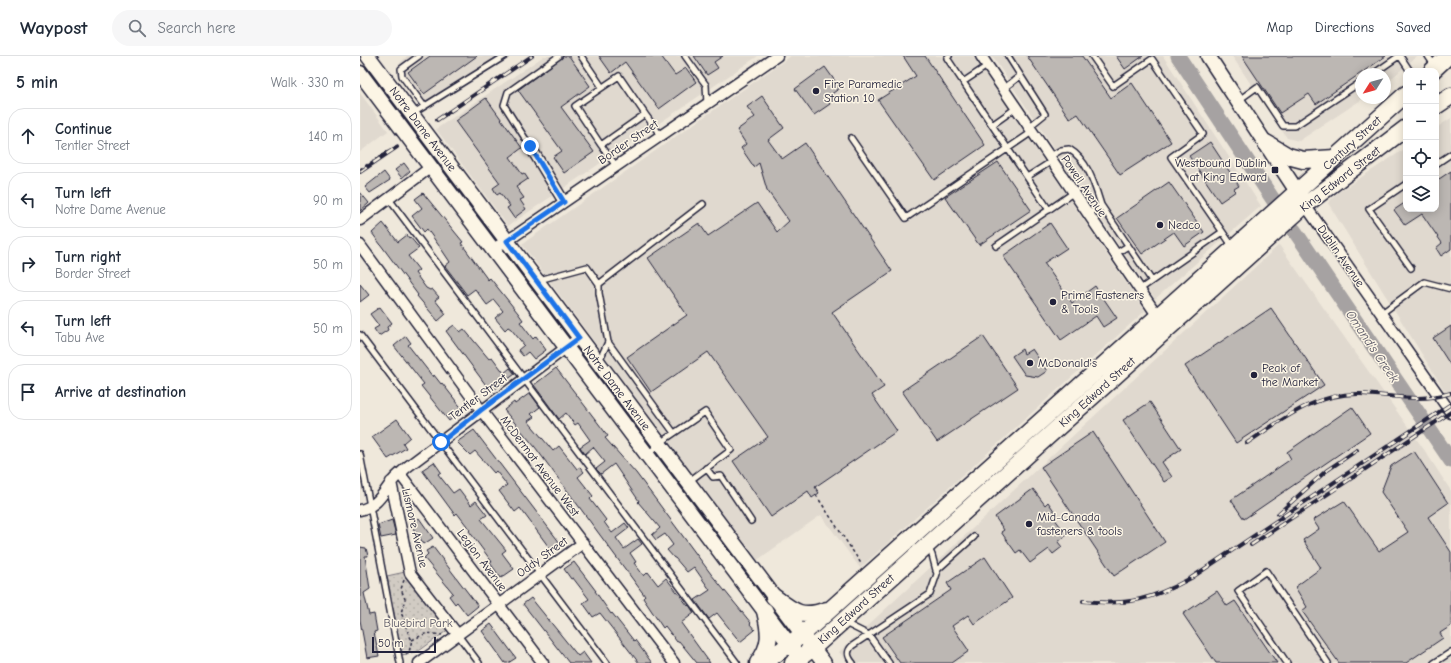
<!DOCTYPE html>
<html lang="en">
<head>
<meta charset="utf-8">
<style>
	body { margin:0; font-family:"Comic Neue",sans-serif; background:#f6f6f7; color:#1f2937 }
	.controls { position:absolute; right:12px; top:12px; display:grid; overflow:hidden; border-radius:8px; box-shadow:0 2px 10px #0003 }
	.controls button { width:36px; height:36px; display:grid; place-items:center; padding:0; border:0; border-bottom:1px solid #e0e1e3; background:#fff; color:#1f2937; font:20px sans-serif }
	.compass { position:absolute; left:995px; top:12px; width:36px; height:36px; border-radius:50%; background:#fff; box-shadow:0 2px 10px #0003; rotate:233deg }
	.scale { position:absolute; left:12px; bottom:10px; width:64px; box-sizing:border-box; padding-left:4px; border:2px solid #22223b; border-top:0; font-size:11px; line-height:14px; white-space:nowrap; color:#22223b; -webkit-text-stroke:3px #fcf5e5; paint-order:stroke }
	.stop { position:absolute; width:12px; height:12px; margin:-9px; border:3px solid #1a73e8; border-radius:50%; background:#fff }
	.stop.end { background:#1a73e8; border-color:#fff; box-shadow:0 1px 4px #0008 }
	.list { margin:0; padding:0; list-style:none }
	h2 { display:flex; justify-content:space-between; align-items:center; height:52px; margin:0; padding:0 16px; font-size:17px }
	h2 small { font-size:13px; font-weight:400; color:#747a83 }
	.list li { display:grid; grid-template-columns:26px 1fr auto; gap:12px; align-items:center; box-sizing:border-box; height:56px; margin:0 8px 8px; padding:0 8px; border:1px solid #e0e1e3; border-radius:16px }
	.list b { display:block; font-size:15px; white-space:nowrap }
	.list p { margin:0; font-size:13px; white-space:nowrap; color:#747a83 }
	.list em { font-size:13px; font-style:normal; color:#747a83 }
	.icon { flex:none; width:22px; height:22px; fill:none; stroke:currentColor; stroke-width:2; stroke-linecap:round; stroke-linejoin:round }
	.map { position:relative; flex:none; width:1091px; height:607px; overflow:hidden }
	header { display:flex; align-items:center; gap:24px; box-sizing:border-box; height:56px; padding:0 20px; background:#fff; border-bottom:1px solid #e0e1e3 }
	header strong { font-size:19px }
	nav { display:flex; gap:22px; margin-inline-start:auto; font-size:14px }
	.search { width:280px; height:36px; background:#f6f6f7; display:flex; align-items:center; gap:10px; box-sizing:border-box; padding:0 14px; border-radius:22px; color:#747a83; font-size:15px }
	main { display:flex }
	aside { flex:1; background:#fff }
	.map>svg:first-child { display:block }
	.built { fill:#e0d9cf }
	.park { fill:url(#park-dots); stroke:#7a767f }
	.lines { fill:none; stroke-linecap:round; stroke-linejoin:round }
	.river { stroke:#a6a2a2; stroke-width:15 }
	.building { fill:#bcb7b3; stroke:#22223b }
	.lane-casing { stroke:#22223b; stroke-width:8 }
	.street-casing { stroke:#22223b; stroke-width:13 }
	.secondary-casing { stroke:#22223b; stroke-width:17 }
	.primary-casing { stroke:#22223b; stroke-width:19 }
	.path { stroke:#22223b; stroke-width:1.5; stroke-dasharray:3 3; stroke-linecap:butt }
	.lane { stroke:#fcf5e5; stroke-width:5 }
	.street { stroke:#fcf5e5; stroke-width:10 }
	.secondary { stroke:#fcf5e5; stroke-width:14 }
	.primary { stroke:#fcf5e5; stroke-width:16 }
	.rail-casing { stroke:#22223b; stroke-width:4 }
	.rail { stroke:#fcf5e5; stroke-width:2.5; stroke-dasharray:8; stroke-linecap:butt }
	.route { stroke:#1a73e8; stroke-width:5 }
	.poi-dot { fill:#22223b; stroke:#fcf5e5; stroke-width:1.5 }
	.labels { text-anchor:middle; stroke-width:3; stroke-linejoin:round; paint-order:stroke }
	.poi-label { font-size:12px; fill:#22223b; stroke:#fcf5e5; text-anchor:start }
	.street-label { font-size:12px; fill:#22223b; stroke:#fcf5e5 }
	.park-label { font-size:12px; fill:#575564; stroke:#fcf5e5 }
	.water-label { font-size:13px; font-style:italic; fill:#575564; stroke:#fcf5e5 }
</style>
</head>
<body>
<header>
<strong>Waypost</strong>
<div class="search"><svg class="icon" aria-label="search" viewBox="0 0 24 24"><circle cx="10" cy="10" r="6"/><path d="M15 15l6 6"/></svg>Search here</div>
<nav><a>Map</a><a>Directions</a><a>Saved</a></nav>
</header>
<main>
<aside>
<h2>5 min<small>Walk · 330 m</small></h2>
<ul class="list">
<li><svg class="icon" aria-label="ahead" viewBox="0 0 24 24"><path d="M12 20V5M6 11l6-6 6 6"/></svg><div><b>Continue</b><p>Tentler Street</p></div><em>140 m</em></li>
<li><svg class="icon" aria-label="left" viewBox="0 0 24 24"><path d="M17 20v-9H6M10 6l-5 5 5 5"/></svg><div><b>Turn left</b><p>Notre Dame Avenue</p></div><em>90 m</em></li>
<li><svg class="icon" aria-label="right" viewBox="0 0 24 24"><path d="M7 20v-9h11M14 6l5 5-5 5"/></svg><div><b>Turn right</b><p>Border Street</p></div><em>50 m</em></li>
<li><svg class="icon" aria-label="left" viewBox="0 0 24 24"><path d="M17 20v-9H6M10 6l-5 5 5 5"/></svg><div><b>Turn left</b><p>Tabu Ave</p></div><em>50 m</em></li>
<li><svg class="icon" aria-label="arrive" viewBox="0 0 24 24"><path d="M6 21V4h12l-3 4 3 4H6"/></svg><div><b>Arrive at destination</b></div></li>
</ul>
</aside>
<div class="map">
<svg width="1091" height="607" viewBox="0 0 1091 607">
	<defs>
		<pattern id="park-dots" width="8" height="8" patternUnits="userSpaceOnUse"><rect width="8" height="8" fill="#d1cbc3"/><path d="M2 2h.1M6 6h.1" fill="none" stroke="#b3aea8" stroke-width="1.8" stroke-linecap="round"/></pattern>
	</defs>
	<rect width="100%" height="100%" fill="#efe8db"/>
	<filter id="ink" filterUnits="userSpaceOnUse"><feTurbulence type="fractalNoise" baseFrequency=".025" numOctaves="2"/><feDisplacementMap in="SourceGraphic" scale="8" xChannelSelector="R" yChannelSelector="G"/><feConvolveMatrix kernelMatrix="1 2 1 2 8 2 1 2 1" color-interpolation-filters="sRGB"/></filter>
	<g filter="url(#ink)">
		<path class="built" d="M47 0H141L62 54 37 17 40 7Z
			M184 0H398L148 170 76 73Z
			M431 0H613L785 255 500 512 461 459 396 505 162 188Z
			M632 0H803L901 150 795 243Z
			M872 0H1057L1025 28V18H1001V42H1004L939 85 927 82Z
			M0 37 28 75 0 96Z
			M1091 62V345L968 147 977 137 1046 92V153H1076V72Z
			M919 189 1065 395 1091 435V607H488L479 596Z"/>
		<path class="park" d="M45 516 89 573 59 595 42 599 27 520Z"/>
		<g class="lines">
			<path class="river" d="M818 0 914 145
				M934 174 1091 405"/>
		</g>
		<path class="building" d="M70 0H117L64 38 48 16Z
			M204 0H209L230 30 201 51 234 96 204 117 193 101 202 95 158 34Z
			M239 0H301L315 19 326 12 336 26 299 53 265 6 251 17Z
			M334 0H363L354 6 358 12 347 19Z
			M543 0H565L625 89 574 124 518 44 556 20Z
			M667 0H722L751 42 772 27 811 86 760 119 718 58 710 63Z
			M756 0H783L765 13Z
			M882 0H1026L956 48 949 38 920 57Z
			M465 11 480 32 466 42 470 48 454 59 435 33Z
			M402 40 424 72 408 84 422 103 445 87 532 215 472 256 524 331 512 339 537 375 455 431 459 437 452 442 448 435 411 461 373 405 408 381 348 296 291 336 267 301 327 259 288 202 339 167 348 180 397 147 417 176 429 165 407 134 399 107 394 111 381 92 386 88 377 74 395 61 387 51Z
			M126 42 162 92 150 101 162 118 164 117 168 123 156 131 164 142 160 144 166 153 154 162 147 152 150 150 140 137 137 139 133 132 140 127 95 65Z
			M850 86 879 130 874 133 876 135 860 146 829 100Z
			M638 106 671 154 619 189 585 141Z
			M44 107 50 115 42 122 35 114Z
			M1091 115V193L1081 200 1076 192 1082 187 1062 158 1045 169 1034 154 1046 146V153H1076V125Z
			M24 116 30 124 10 137 5 131Z
			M809 126 844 176 824 190 814 176 782 198 757 162Z
			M0 136 9 147 0 155Z
			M63 137 103 186 101 187 128 224 130 222 158 257 163 264 160 266 173 283 176 280 186 294 174 303 168 296 163 300 158 294 164 289 151 273 148 271 145 274 135 262 143 255 134 244 127 249 115 233 107 239 85 210 90 206 82 194 67 173 64 176 52 160 62 152 55 143Z
			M23 167 38 186 47 179 49 182 50 181 59 192 48 200 59 214 55 217 66 232 70 234 72 233 79 241 75 244 86 258 78 265 57 240 58 239 12 177Z
			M690 167 707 192 684 207 712 247 735 230 757 262 743 271 736 260 701 284 643 200Z
			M0 228 9 239 0 246Z
			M20 251 32 267 27 271 28 274 19 280 14 273 19 270 10 258Z
			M911 252 964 329 876 387 825 310Z
			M94 269 100 276 104 273 129 303 132 301 144 317 150 312 155 318 131 336 86 275Z
			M1091 270V310L1073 282Z
			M46 280 51 287 48 289 73 321 74 319 81 328 82 327 103 354 89 365 61 330 64 328 34 290Z
			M623 280 658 332 577 386 542 335Z
			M662 293 664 298 672 293 687 315 678 321 665 319 652 300Z
			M196 312 248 380 245 382 276 417 351 518 391 567 390 568 395 574 380 586 357 557 349 563 335 544 350 534 334 511 327 516 315 502H314L307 494 313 489 305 478 296 484 292 479 300 472 278 446 279 445 254 408 241 418 236 413 245 406 233 391 225 398 220 391 230 384 218 367 215 369 206 357 199 363 174 329Z
			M170 337 180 351 171 358 174 361 168 365 193 395 199 390 217 413 220 411 224 416 218 421 233 440 230 443 246 464 244 466 252 477 265 467 269 472 256 482 264 493 278 483 282 488 270 497 276 506 274 507 284 520 288 516 298 529 306 522 328 550 329 549 334 557 321 567 350 607H337L319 585 317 586 305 570 303 572 283 542 285 540 175 391 144 354 154 346 155 348Z
			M790 346 821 393 802 406 812 421 804 426 763 364Z
			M992 351 1010 377 884 463 871 444 931 403 927 396Z
			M37 363 50 381 43 387 46 392 28 403 12 381Z
			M114 374 200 487 191 494 160 452 155 456 139 435 147 429 136 415 134 417 115 395 110 399 97 386Z
			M733 376 805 486 754 520 681 411Z
			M1054 395 1088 447 1068 461 1091 496V570L1080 577 1083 582 1046 607H979L942 555 947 551 935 531 961 512 943 484 959 473 953 464 984 445 1019 495 1048 476 1021 436 1031 410Z
			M74 406 81 416 78 418 93 437 99 433 111 449 116 445 127 459 121 463 146 494 142 497 154 513 141 522 130 507 132 506 109 475 110 474 97 457 95 459 62 414Z
			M673 433 685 449 688 446 697 459 694 462 707 479 698 486 702 491 693 498 689 493 670 507 660 494 656 497 641 476 644 474 635 461Z
			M59 462 73 482 64 488 50 468Z
			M32 464 36 479 21 482 18 469Z
			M0 491 6 492 8 500H5L10 533 4 537 9 559 14 558 17 575 14 576 19 600 7 602 0 564Z
			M73 491 118 550 107 559 97 546 95 548 89 540 93 537 64 502 68 498 66 495Z
			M625 501 652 542 614 568 608 559 592 570 609 595 592 607H540L522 581 591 534 587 527Z
			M214 506 236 535H235L251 558 252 557 274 585 275 584 292 607H279L240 557 233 561 223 547 229 543 213 522 211 523 204 513Z
			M857 535 867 550 875 545 917 607H856L823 558Z
			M171 542 218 600 223 596 231 607H209L163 548Z
			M131 568 156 602 148 607H145L122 575Z"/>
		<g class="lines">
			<g class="lane-casing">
				<path id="lane" d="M59 0 41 13 42 20 64 50
					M221 0 242 31
					M325 0 346 29 347 48
					M589 0 587 2 689 154
					M648 0 685 58 669 71
					M732 0 753 30 792 3 843 78 811 101 873 191
					M1040 0 1050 15
					M1068 0 1074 9
					M1013 18 1039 0
					M603 26 627 10
					M643 33 660 20
					M879 44 897 31 923 70H935L1001 26
					M52 58 145 0
					M632 69 656 52
					M491 82 546 162 672 76
					M241 89 215 50 259 20 285 58
					M170 90 144 49 148 36 199 0
					M689 101 701 94 709 93C728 104 735 130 741 149
					M1076 108 1091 98
					M256 110 241 89 285 58 301 80
					M667 121 692 105
					M1046 128 1009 153 1051 212
					M29 143 377 607
					M728 159 741 149 792 225
					M636 190 713 137
					M755 198 768 190
					M179 224 227 211 239 228
					M779 234 862 176
					M1022 257 1064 226 1091 233
					M0 279 247 607
					M248 286 239 237V228L343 148
					M239 305 248 286 314 377
					M0 398 40 607
					M288 398 307 382 345 356 371 394 328 426
					M346 412 353 421 361 420 391 465
					M576 515 614 481
					M485 567 509 579 529 607
					M98 579 119 607
					M493 607C488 601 486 596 492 590L570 538 577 518 572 499 568 490
					M927 607 878 535 906 515 968 607
					M1074 607 1091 596"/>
			</g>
			<g class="street-casing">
				<path id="street" d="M621 0 801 265
					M170 90 204 146
					M945 149 1091 357
					M0 164 71 111
					M0 189 121 354 314 607
					M133 193 156 179 417 0
					M40 418 183 607
					M31 426 50 517 98 579
					M0 454C17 450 21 440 31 427 35 421 42 416 47 411L219 282
					M59 607 223 487"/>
			</g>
			<g class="secondary-casing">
				<path id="secondary" d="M8 0 464 607
					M848 0 942 143
					M0 17 436 597"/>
			</g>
			<g class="primary-casing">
				<path id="primary" d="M1072 15 1088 0
					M1076 50 1091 40
					M906 87 928 100 943 104 975 102
					M414 541C435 557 442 563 467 554
					M398 607C412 589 410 576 405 555
					M404 607 443 578 1046 38
					M433 607 453 592 945 149 1046 72"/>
			</g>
			<path class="path" d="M0 113 39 88
				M456 439 502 509
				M44 524 41 533 45 543 41 557C46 566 46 575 52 584L49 596 46 598
				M52 584 67 577 82 579"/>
			<use href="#lane" class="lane"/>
			<use href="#street" class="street"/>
			<use href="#secondary" class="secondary"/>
			<use href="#primary" class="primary"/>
			<g class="rail-casing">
				<path id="rail" d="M77 64 172 0
					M0 116 37 91
					M887 387C923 363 955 337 1000 338 1033 339 1058 347 1091 337
					M918 458 966 415 997 394
					M891 489 1091 356
					M723 545C768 550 793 543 831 522L1091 348"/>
			</g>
			<use href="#rail" class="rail"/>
		</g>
	</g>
	<g class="lines" filter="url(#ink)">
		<path class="route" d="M81 386 121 354 219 282 147 185 204 146 170 90"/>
	</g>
	<g class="poi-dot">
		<circle cx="456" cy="35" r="4"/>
		<rect x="911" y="110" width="8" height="8" rx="2"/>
		<circle cx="800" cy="169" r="4"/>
		<circle cx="693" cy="246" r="4"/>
		<circle cx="670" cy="307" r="4"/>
		<circle cx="894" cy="319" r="4"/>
		<circle cx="669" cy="468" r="4"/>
	</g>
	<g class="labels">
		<g class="poi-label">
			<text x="464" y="32">Fire Paramedic<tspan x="464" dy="14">Station 10</tspan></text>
			<text x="907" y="111" text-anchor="end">Westbound Dublin<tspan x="907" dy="14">at King Edward</tspan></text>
			<text x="808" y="173">Nedco</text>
			<text x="701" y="243">Prime Fasteners<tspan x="701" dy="14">&amp; Tools</tspan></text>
			<text x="678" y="311">McDonald's</text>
			<text x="902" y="316">Peak of<tspan x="902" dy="14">the Market</tspan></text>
			<text x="677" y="465">Mid-Canada<tspan x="677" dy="14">fasteners &amp; tools</tspan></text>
		</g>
		<g class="street-label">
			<text transform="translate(63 73) rotate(53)" y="4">Notre Dame Avenue</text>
			<text transform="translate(268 86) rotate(-34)" y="4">Border Street</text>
			<text transform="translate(992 87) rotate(-42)" y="4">Century Street</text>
			<text transform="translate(980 123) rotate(-38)" y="4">King Edward Street</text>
			<text transform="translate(724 130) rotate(56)" y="4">Powell Avenue</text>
			<text transform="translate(981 200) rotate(55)" y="4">Dublin Avenue</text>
			<text transform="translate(257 332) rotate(53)" y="4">Notre Dame Avenue</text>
			<text transform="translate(737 336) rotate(-42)" y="4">King Edward Street</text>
			<text transform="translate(118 341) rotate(-37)" y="4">Tentler Street</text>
			<text transform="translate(180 410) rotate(53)" y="4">McDermot Avenue West</text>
			<text transform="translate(55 472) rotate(77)" y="4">Lismore Avenue</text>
			<text transform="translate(182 501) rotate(-36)" y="4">Oddy Street</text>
			<text transform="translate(122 504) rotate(53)" y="4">Legion Avenue</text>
			<text transform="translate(496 553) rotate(-42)" y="4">King Edward Street</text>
		</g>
		<g class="park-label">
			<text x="58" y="571">Bluebird Park</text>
		</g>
		<g class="water-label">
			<text transform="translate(1013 290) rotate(56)" y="5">Omand's Creek</text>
		</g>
	</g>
</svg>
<div class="controls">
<button>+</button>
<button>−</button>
<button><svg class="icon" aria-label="locate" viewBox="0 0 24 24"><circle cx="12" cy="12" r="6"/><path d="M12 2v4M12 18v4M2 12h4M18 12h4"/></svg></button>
<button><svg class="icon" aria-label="layers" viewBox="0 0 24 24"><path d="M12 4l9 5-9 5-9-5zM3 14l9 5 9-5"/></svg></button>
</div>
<svg class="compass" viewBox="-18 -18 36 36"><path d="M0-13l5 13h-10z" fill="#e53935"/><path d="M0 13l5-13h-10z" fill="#747a83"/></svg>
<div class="scale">50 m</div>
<div class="stop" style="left:81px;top:386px"></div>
<div class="stop end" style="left:170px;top:90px"></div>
</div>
</main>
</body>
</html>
